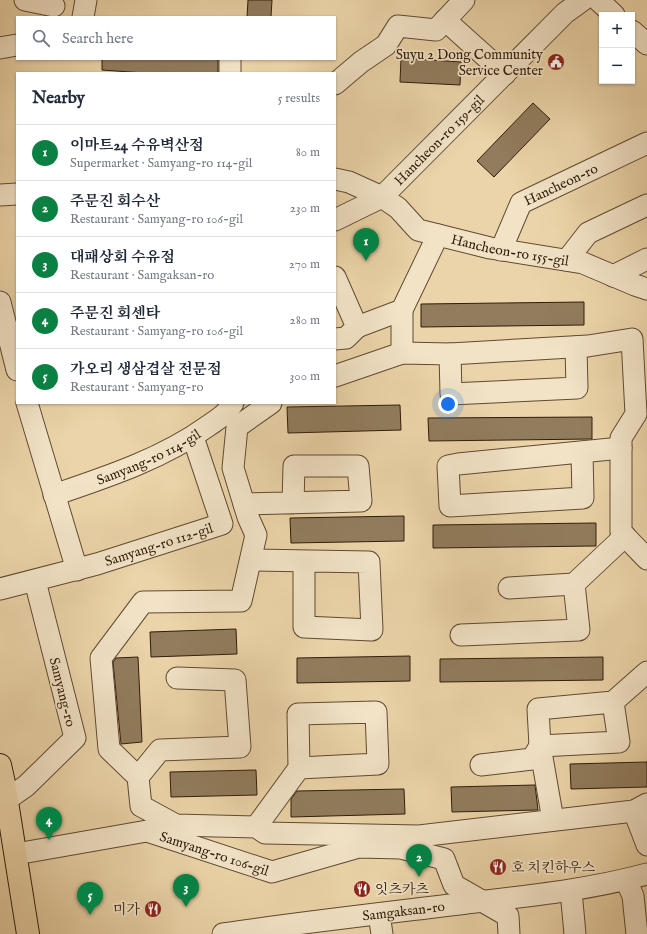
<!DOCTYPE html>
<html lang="en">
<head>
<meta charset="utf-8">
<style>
	body { margin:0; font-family:"IM FELL English","Noto Serif KR",serif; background:#f6f6f7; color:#1f2937 }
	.controls { position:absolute; right:12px; top:12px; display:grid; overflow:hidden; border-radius:0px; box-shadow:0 1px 3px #0004 }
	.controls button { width:36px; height:36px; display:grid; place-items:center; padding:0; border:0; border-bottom:1px solid #e0e1e3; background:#fff; color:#1f2937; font:20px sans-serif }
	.you { position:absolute; left:448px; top:404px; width:14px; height:14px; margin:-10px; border:3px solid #fff; border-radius:50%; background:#1a73e8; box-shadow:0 0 0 6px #1a73e833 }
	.badge { display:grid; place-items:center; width:26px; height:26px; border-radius:50%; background:#0b8043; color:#fff; font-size:13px; font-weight:700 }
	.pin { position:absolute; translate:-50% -33px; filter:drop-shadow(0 1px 2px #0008) }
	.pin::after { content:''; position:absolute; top:21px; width:14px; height:12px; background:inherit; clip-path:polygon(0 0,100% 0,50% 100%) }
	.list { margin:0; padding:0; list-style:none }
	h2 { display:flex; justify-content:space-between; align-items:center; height:52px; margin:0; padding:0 16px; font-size:17px }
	h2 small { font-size:13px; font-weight:400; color:#747a83 }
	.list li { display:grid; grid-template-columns:26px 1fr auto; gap:12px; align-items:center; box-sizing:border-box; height:56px; padding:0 16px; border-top:1px solid #e0e1e3 }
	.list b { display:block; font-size:15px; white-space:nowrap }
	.list p { margin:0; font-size:13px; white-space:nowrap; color:#747a83 }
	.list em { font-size:13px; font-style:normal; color:#747a83 }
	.icon { flex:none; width:22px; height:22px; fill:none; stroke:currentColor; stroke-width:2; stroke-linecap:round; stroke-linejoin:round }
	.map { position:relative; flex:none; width:647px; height:934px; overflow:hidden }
	.search { position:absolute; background:#fff; box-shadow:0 1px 3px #0004; left:16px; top:16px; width:320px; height:44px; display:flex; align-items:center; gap:10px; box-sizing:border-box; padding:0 14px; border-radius:0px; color:#747a83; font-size:15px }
	.panel { position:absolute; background:#fff; box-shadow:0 1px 3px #0004; left:16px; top:72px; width:320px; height:332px; border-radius:0px }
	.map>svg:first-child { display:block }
	.building { fill:#917c5d; stroke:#301c0b }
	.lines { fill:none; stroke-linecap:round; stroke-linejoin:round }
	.minor-casing { stroke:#5f4a32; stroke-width:23 }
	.major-casing { stroke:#301c0b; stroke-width:24 }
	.minor { stroke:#f2e3c7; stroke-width:21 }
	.major { stroke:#ebd4a9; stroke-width:22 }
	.labels { text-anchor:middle; stroke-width:3.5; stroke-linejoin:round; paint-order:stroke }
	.poi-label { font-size:14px; fill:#301c0b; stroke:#f2e3c7; text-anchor:end }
	.street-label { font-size:14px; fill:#301c0b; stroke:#f2e3c7 }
</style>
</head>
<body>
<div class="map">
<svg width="647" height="934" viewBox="0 0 647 934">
	<rect width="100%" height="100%" fill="#ebd4a9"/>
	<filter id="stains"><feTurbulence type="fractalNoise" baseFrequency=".005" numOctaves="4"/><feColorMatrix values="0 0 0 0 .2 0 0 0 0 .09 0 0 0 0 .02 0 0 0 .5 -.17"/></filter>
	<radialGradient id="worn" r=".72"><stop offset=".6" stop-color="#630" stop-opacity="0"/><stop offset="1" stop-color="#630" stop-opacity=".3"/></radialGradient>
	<path class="building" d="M248 0H272L271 17H247Z
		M401 58 461 62 460 85 400 82Z
		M102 59H218V73H144L102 70Z
		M533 103 550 119 494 177 477 161Z
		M584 302V325L421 327V304Z
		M400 405 401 430 288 433 287 407Z
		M592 417V439L429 441 428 418Z
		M404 516V541L291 543 290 518Z
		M596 523V546L433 548V525Z
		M236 629 237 654 151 657 150 632Z
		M410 656V681L297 683V658Z
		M138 657 142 742 121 744 113 662 116 658Z
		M603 657V680L440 682V659Z
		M647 762V787L571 789 570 764Z
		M256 770 257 795 171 797 170 772Z
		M535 785 538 810 452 812 451 787Z
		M404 789 405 814 291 817V799L297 791Z"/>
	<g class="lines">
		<g class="minor-casing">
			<g id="minor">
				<path d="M25 0 54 6"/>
				<path d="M598 0 614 15"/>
				<path d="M83 17 86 0"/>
				<path d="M445 20 505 74"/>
				<path d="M632 31 647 44"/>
				<path d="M0 48 17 45"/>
				<path d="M230 73V59"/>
				<path d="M335 84 361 62 386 45 398 26 436 30 464 0"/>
				<path id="s1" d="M335 179 349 182 382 197 398 208 418 230 490 248 583 263 635 285 647 289"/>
				<path d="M0 195 17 194"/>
				<path id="s2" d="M335 220 382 197 565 13 583 0"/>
				<path id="s3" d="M501 250 521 203 647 143"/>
				<path d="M567 260 588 233 647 205"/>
				<path d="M613 276 647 259"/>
				<path d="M335 277 357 327 346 338 335 339"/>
				<path d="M0 302 17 370"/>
				<path d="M357 327 402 310 438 235"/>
				<path d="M402 353V310"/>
				<path d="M450 354 451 394 577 388 576 347"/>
				<path d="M335 376 402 353 450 354 588 346 632 339 636 414 621 438V532L647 559"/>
				<path d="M27 403 77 570"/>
				<path d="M271 403 237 427 233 468 248 517 256 535 241 601 143 602 101 658 109 749 138 777 141 806 176 825 256 827 265 833 419 836 634 811 647 804"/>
				<path d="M582 452 583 498 450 506 448 466 458 464 621 448"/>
				<path id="s4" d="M54 495C107 477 162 459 208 426 218 419 227 414 233 403"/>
				<path d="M244 504 361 501 358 466H294L293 503"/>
				<path d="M251 560 369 562 372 630 304 627V561"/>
				<path d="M509 588 574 584 625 536"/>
				<path id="s5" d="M0 589 97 564 222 524 193 437"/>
				<path d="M461 635 579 630 574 584"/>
				<path d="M613 702 619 742 540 746 538 709 613 702 647 672"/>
				<path d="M540 746 553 820"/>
				<path d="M481 765 532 759 540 746"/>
				<path d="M138 777 160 750 240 747 235 680 177 678"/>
				<path d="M0 804 26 786 75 738 35 581"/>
				<path d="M634 811 647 845"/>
				<path d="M256 827 299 768 298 714 376 712 378 764 299 768"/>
				<path id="s6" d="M16 854 147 831 272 872 359 847 401 848 444 859 454 885 508 916 509 934"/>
				<path d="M626 880 633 896 637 934"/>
				<path d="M571 891 575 934"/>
				<path d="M379 914 382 934"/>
				<path id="s7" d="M223 934C304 922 386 913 467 903 528 896 588 890 647 874"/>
			</g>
		</g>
		<g class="major-casing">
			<path id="major" d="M0 765 4 783 28 934"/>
		</g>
		<use href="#minor" class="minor"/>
		<use href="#major" class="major"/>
	</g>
	<defs>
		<g id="civic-disc" transform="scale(0.9)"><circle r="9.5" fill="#8f2418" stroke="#f2e3c7"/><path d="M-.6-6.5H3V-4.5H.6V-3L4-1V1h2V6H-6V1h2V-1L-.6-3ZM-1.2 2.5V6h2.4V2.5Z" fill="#fff"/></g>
		<g id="restaurant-disc" transform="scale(0.9)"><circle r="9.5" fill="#8f2418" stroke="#f2e3c7"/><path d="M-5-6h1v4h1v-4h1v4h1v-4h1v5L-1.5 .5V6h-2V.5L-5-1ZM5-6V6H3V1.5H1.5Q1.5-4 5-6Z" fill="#fff"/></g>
	</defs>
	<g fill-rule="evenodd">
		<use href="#civic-disc" x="556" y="62"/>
		<use href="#restaurant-disc" x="498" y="867"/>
		<use href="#restaurant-disc" x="362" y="889"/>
		<use href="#restaurant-disc" x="153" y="909"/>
	</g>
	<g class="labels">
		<g class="poi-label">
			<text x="543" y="59">Suyu 2 Dong Community<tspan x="543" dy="16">Service Center</tspan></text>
			<text x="511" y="872" text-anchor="start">호 치킨하우스</text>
			<text x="375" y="894" text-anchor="start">잇츠카츠</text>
			<text x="140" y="914">미가</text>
		</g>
		<g class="street-label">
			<text dy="5" stroke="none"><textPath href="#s2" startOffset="133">Hancheon-ro 159-gil</textPath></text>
			<text dy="5" stroke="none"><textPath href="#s3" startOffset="95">Hancheon-ro</textPath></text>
			<text dy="5" stroke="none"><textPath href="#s1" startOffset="194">Hancheon-ro 155-gil</textPath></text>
			<text dy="5" stroke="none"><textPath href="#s4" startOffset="102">Samyang-ro 114-gil</textPath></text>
			<text dy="5" stroke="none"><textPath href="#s5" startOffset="165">Samyang-ro 112-gil</textPath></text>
			<text transform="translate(63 692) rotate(76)" y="5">Samyang-ro</text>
			<text dy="5" stroke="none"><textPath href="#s6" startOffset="204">Samyang-ro 106-gil</textPath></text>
			<text dy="5" stroke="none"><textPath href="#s7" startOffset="182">Samgaksan-ro</textPath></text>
		</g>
	</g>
	<rect width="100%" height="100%" filter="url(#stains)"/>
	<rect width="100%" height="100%" fill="url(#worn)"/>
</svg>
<div class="controls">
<button>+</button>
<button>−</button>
</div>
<div class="you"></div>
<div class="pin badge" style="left:366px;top:261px">1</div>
<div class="pin badge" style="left:419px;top:877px">2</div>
<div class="pin badge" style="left:186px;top:907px">3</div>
<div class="pin badge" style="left:49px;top:840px">4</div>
<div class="pin badge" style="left:90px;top:915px">5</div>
<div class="search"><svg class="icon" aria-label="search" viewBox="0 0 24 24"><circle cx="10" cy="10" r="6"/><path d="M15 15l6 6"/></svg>Search here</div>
<section class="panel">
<h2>Nearby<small>5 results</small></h2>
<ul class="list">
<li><span class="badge">1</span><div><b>이마트24 수유벽산점</b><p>Supermarket · Samyang-ro 114-gil</p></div><em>80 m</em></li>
<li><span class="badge">2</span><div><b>주문진 회수산</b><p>Restaurant · Samyang-ro 106-gil</p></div><em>230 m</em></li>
<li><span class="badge">3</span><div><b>대패상회 수유점</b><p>Restaurant · Samgaksan-ro</p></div><em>270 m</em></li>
<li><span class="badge">4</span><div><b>주문진 회센타</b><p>Restaurant · Samyang-ro 106-gil</p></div><em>280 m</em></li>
<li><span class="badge">5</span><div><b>가오리 생삼겹살 전문점</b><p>Restaurant · Samyang-ro</p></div><em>300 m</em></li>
</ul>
</section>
</div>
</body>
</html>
